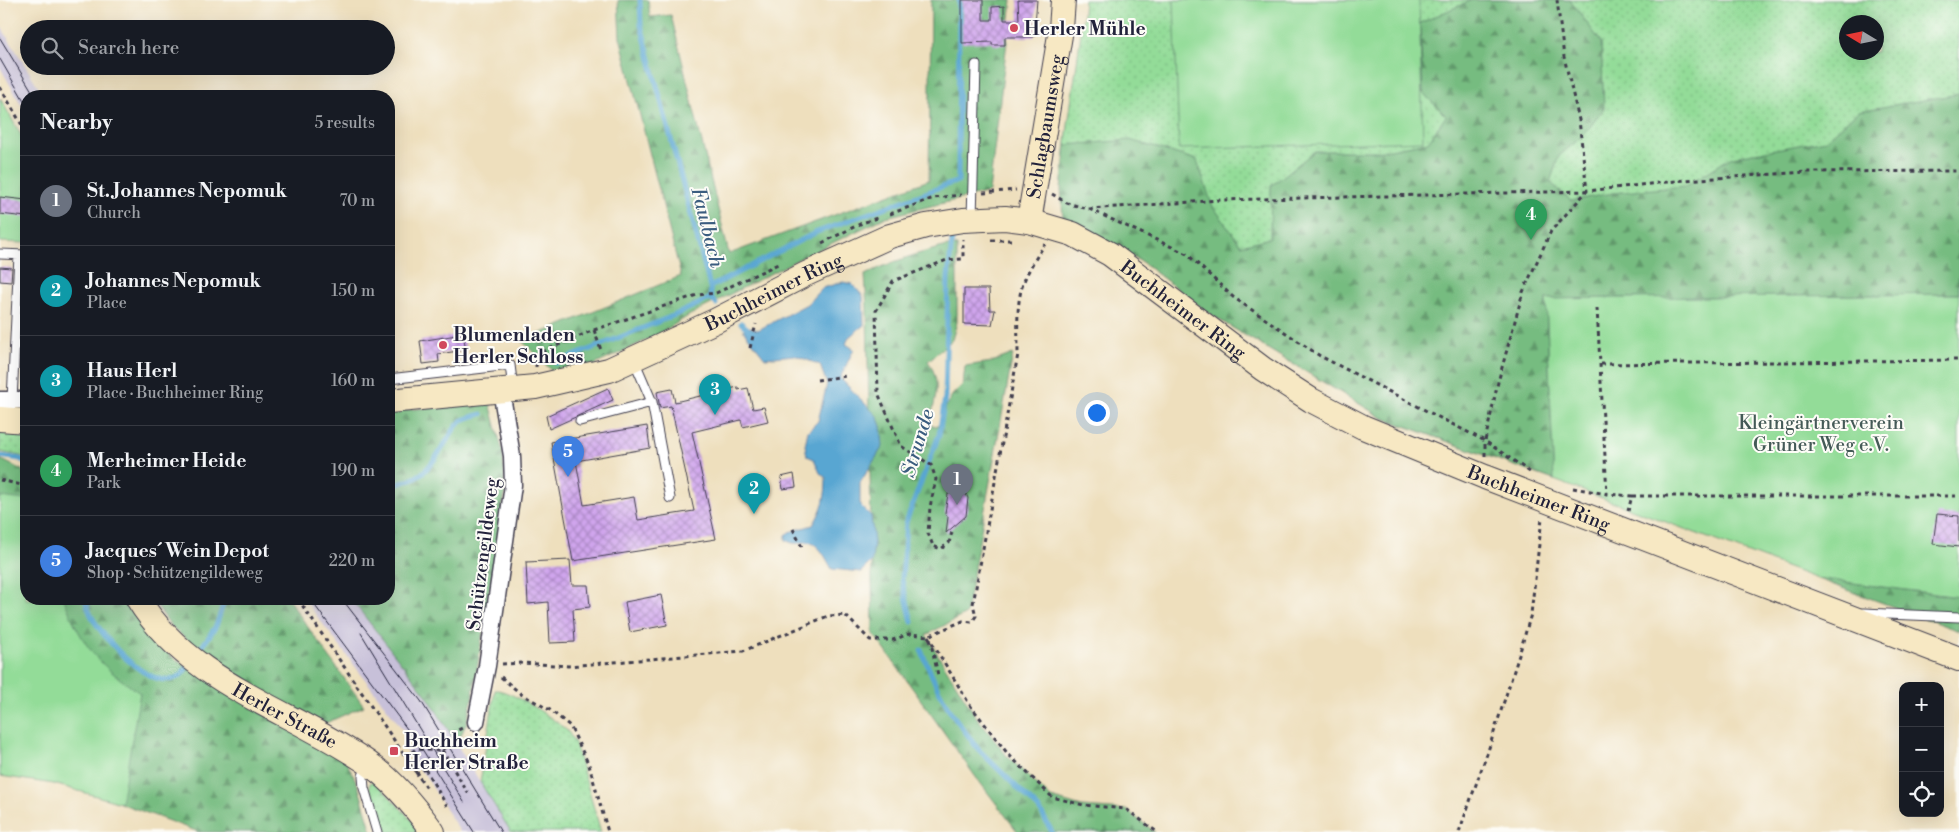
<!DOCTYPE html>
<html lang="en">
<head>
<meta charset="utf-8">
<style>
	body { margin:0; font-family:"Libre Bodoni",serif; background:#20242c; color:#f1f3f6 }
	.controls { position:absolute; right:15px; bottom:15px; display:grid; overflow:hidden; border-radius:10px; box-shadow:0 5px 20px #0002 }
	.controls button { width:45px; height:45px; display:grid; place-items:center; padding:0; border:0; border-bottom:1px solid #363941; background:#171b24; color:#f1f3f6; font:25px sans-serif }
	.compass { position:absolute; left:1839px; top:15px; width:45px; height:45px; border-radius:50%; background:#171b24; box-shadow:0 5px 20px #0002; rotate:280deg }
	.you { position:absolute; left:1096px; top:412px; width:18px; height:18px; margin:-12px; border:4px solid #fff; border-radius:50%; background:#1a73e8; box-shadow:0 0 0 8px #1a73e833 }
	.badge { display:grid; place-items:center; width:32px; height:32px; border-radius:50%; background:#d1495b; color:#fff; font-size:16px; font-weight:700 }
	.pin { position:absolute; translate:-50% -41px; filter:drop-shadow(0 1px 2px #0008) }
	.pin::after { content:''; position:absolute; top:26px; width:18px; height:15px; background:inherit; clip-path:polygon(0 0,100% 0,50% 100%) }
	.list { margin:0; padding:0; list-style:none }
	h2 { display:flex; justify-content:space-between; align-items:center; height:65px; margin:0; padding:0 20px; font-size:21px }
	h2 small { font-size:16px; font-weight:400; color:#9ea1a6 }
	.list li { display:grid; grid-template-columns:32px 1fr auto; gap:15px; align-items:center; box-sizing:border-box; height:90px; padding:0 20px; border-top:1px solid #363941 }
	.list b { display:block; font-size:19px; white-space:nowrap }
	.list p { margin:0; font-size:16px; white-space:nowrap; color:#9ea1a6 }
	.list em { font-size:16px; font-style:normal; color:#9ea1a6 }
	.icon { flex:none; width:28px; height:28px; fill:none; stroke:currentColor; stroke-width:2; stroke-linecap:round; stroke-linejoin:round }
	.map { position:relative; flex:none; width:1959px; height:832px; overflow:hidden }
	.search { position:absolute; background:#171b24; box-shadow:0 5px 20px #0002; left:20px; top:20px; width:375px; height:55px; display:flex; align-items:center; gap:12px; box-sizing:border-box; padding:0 18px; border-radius:28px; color:#9ea1a6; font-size:19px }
	.panel { position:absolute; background:#171b24; box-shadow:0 5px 20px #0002; left:20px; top:90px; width:375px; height:515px; border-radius:20px }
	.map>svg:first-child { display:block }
	.industrial { fill:#c7c0d9 }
	.grass { fill:url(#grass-dots); stroke:#5a7f6a; fill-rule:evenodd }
	.forest { fill:url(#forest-firs); stroke:#4c6f5e }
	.garden { fill:#93dc98; stroke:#5a7f6a }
	.water { fill:#59a6d2; stroke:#3e6486 }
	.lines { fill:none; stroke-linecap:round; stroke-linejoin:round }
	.stream { stroke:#59a6d2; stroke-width:5 }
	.building { fill:url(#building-cross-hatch) }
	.lane-casing { stroke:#413e4e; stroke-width:11 }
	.street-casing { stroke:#413e4e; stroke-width:19 }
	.secondary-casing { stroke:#413e4e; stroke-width:26 }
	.path { stroke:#413e4e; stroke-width:3; stroke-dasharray:4 4; stroke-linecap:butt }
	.lane { stroke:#fff; stroke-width:9 }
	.street { stroke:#fff; stroke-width:16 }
	.secondary { stroke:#f7e8c3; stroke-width:24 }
	.tram { stroke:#22223b; stroke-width:1 }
	.poi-dot { fill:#d1495b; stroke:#fdfcf7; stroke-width:2 }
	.labels { text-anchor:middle; stroke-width:4; stroke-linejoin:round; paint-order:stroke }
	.poi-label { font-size:19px; font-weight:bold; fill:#22223b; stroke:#fdfcf7; text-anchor:start }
	.street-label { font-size:19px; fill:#22223b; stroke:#fdfcf7 }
	.park-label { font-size:19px; fill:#445a57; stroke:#fdfcf7 }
	.water-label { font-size:20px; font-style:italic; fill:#3b5d7f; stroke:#fdfcf7 }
</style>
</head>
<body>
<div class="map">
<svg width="1959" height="832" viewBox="0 0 1959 832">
	<defs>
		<pattern id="grass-dots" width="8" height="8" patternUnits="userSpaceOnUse" patternTransform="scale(1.25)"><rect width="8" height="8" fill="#93dc98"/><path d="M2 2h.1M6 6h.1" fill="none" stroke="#7ebc84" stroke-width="1.8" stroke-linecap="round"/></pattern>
		<pattern id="forest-firs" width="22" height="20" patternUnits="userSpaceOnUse" patternTransform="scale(1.25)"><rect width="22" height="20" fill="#76bc80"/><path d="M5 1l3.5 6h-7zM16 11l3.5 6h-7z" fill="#60986a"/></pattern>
		<pattern id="building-cross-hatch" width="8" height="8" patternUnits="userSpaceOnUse" patternTransform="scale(1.25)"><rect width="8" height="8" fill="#d0a5ed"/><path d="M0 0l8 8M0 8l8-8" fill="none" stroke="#a886c1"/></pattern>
	</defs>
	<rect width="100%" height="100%" fill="#fdfcf7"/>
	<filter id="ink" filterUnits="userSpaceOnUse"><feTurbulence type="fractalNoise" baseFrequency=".02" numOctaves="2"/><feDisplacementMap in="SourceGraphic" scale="10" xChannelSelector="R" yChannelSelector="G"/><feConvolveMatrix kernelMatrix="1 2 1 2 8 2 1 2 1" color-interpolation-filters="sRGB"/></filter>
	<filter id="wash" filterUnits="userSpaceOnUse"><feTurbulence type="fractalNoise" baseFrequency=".0096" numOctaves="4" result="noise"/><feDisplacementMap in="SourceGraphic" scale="20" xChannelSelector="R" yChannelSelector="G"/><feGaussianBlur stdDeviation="1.12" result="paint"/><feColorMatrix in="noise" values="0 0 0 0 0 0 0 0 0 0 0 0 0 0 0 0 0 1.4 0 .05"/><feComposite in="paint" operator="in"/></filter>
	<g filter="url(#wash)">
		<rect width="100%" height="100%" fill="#eedfbd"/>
		<path class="industrial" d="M0 25 44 96H26V113L0 67Z
			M304 599H351L427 696 511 832H460L425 775 418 768 405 750 414 744Z"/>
		<path class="grass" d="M1084 0H1959V294L1546 299 1554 480 1383 418 1213 316 1142 262 1063 219C1059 146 1079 73 1084 0ZM1846 22H1876V52H1846Z
			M0 430 26 433V457L0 452Z
			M495 690C507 688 561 722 569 733 571 736 573 740 575 743L601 832H511L480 782Z
			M374 780 423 832H383L369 787 370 783Z"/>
		<path class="forest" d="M618 0H648L650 17 671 15 729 254 929 180 931 0H1012L989 192 886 217 791 263 690 315 657 335 590 367 554 373 522 341 681 276 620 37Z
			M1472 0H1570L1601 42 1604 108 1584 135 1559 156 1550 182 1571 201 1613 193 1685 186 1732 157 1826 140 1858 111 1959 94V294L1546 299 1554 480 1383 418 1213 316 1142 262 1063 219 1061 189 1066 145 1130 140 1197 160 1212 205 1241 245 1270 238 1271 186 1315 151H1380L1428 142 1446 116 1423 93 1420 23Z
			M948 246H957V322L952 340 928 361C942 381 935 402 929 424L932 426 940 425C945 409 948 395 963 385L965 366 992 362 1013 354 966 614 926 635 975 715 1007 756 1051 798 1082 807 1126 810 1155 832H1018L975 776 873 633 867 309 865 275C892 261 918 253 948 246Z
			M490 403 503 453 505 493 472 701 466 724 457 744 427 696 351 599H389V411Z
			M0 459 22 470 26 481V509H0Z
			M1815 578 1959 597V631Z
			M53 599H125C137 623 155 641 175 659L345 759 358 785 372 832H199L98 795 54 784 0 743Z
			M152 599H288L364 706 319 726 211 661 171 626Z"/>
		<path class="garden" d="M1174 0H1419L1423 141 1179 149Z
			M0 98 26 144V243L0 242Z
			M1959 294V597L1815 578 1554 480 1546 299Z
			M0 497 26 500V599H64C82 646 98 665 140 693L121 803 54 784 0 776Z"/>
		<path class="water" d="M843 282 852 284 863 296 864 325 849 337 846 344 854 349 840 378 877 416 881 426 883 446 860 483V505L871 516 874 542 872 561 861 572 832 569C826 559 819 541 805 542 797 543 794 545 786 540V535L789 532 813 525C823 509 826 497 826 478L820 473 814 459 807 456 805 445 808 431 818 421 827 384 820 365 794 355 765 358 743 330 750 327 758 330 807 304 822 288Z"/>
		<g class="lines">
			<path class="stream" d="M710 287 817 232 958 181 959 0
				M711 298 716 304
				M741 323 747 328
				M556 363 675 315 711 298 710 287 641 25 640 0
				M0 456 20 459 26 463
				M389 486C425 479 429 468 448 439 452 432 456 424 463 420 468 417 476 416 482 414
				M85 599C87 605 89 612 92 617 104 639 154 698 182 674 185 671 187 667 189 664
				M912 622 902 580 906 522 939 435 945 397 948 278 952 240
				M921 650 936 685 950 711 978 749 1040 810 1052 832
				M197 654 216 626 225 599"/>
		</g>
		<g id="blocks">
			<path class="building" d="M962 0H983V20H992V7L1004 6V20H1019L1018 0H1037L1034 37H1005V45H992V42L962 43Z
				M0 197 26 200V217L0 214Z
				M0 267 12 268 11 282 0 281Z
				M964 289H989L990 310H995L992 325 964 324Z
				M463 334 466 350 438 354 439 362 423 364 420 341Z
				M738 387V390L748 388 753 409 764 407 768 421 743 427 741 420 692 432 716 539 573 561 551 442 647 426 650 448 576 461 584 505 634 497 638 520 694 511 671 406 660 408 657 392 672 389 675 402Z
				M608 388 613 400 549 429 546 416Z
				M794 474 796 487 783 489 781 477Z
				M955 489 964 490 968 498 966 516 946 533 948 517 945 513 948 494Z
				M1937 514 1959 516V547L1933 544Z
				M570 560 572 585H588L590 607 573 609 575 642 550 643 548 602 528 604 526 562Z
				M661 595 667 625 630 632 625 602Z"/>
		</g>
	</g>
	<g filter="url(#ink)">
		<use href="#blocks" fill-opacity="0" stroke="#413e4e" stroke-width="1"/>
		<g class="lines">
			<g class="lane-casing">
				<path id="lane" d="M972 219 976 65
					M0 254 26 255
					M389 379 510 365 513 389
					M12 400 19 255
					M652 402 670 498
					M580 421 652 402 634 360
					M1863 613 1959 617
					M368 764 363 776 364 788 377 832"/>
			</g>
			<g class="street-casing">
				<path id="street" d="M0 400H26
					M476 722 487 666 513 485 512 456 501 390"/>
			</g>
			<g class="secondary-casing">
				<g id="secondary">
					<path id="s1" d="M1029 221 1061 29 1063 0"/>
					<path id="s2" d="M389 401 535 387 609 370 715 321 806 274 890 236 926 226 963 220 1005 218 1029 221 1073 234 1110 254 1263 369 1311 400 1363 427 1485 477 1959 659"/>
					<path d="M0 419 26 421"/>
					<path id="s3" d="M138 599C190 684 290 709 368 763 394 781 415 807 433 832"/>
				</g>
			</g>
			<path class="path" d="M0 87 26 132
				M983 193 1016 190
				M1052 194 1067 203 1088 209 1221 200 1587 191 1685 180 1806 172 1959 171
				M1089 209 1187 254 1233 297 1320 356 1485 441 1530 472
				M890 214 934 198 961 195
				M991 240H1014
				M822 243 862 223 880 217
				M1597 308 1607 494
				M594 330 602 353
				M750 348 756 324
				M520 361 594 330 697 295 716 293 778 264
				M1601 364 1959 360
				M536 367 537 353
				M817 380 847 376
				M1485 456V441L1498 382 1523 292 1551 231 1587 191 1579 120 1564 57 1557 0
				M0 480 26 486
				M1573 488 1607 494 1632 496 1628 511
				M1632 496H1959
				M793 529 802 547
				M952 532 949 543 941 549 933 546 928 533 930 507 936 479 931 465 901 446 878 393 876 311 893 281 947 260 963 259V239
				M298 599 428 790
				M928 636 970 705 1008 754 1052 797 1083 805 1126 809 1157 832
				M930 639 938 675
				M502 664 524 663 568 666 743 651 828 616 845 615 870 640H893L909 634 928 636 963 621 972 622 976 616 973 604 1018 354C1018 334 1016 306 1022 287 1027 271 1036 258 1045 244
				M501 677 521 694 550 710 570 726 589 765 608 832
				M442 750 468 793
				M425 769 447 806
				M416 775 425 769 412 752 416 749 439 751 458 740 454 732 462 728
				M1459 832 1488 751 1519 655 1531 614 1542 518"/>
			<use href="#lane" class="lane"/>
			<use href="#street" class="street"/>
			<use href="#secondary" class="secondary"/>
			<path class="tram" d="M0 38 35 96
				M0 59 26 104
				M310 599 422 749 474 832
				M342 599 421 701 501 832
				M361 633 464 802"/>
		</g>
	</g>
	<g class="poi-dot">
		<circle cx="1014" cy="28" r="5"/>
		<circle cx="443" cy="345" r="5"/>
		<rect x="389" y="746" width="10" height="10" rx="2.5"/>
	</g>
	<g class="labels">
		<g class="poi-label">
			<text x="1024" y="35">Herler Mühle</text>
			<text x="453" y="341">Blumenladen<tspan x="453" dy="22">Herler Schloss</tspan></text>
			<text x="404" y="747">Buchheim<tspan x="404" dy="22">Herler Straße</tspan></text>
		</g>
		<g class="street-label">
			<text dy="7" stroke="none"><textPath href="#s1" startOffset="96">Schlagbaumsweg</textPath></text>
			<text dy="7" stroke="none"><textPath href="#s2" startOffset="405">Buchheimer Ring</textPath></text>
			<text dy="7" stroke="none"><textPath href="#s2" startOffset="855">Buchheimer Ring</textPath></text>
			<text dy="7" stroke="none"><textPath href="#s2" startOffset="1260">Buchheimer Ring</textPath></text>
			<text transform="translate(482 554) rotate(-83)" y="7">Schützengildeweg</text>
			<text dy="7" stroke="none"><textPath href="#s3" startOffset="190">Herler Straße</textPath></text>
		</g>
		<g class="park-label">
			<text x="1821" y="429">Kleingärtnerverein<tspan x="1821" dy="22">Grüner Weg e.V.</tspan></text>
		</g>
		<g class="water-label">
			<text transform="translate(708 227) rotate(76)" y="7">Faulbach</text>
			<text transform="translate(917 443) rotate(-73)" y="7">Strunde</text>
		</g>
	</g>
</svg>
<div class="controls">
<button>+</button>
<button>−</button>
<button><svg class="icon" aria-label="locate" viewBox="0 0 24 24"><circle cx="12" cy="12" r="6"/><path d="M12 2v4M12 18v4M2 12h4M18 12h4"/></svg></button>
</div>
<svg class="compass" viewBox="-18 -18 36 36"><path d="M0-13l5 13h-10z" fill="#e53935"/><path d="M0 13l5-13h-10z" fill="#9ea1a6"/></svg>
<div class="you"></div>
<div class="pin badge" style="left:957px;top:505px;background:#6b7280">1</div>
<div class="pin badge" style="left:754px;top:514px;background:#0f9aa8">2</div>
<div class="pin badge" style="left:715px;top:415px;background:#0f9aa8">3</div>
<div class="pin badge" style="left:1531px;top:240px;background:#2e9e5b">4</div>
<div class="pin badge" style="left:568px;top:477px;background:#3f7fe0">5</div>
<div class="search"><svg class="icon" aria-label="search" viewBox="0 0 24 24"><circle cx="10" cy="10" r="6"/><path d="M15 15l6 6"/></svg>Search here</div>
<section class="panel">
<h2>Nearby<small>5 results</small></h2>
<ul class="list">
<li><span class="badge" style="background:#6b7280">1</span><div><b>St. Johannes Nepomuk</b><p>Church</p></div><em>70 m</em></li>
<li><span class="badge" style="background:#0f9aa8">2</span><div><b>Johannes Nepomuk</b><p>Place</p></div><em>150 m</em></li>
<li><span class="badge" style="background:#0f9aa8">3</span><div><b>Haus Herl</b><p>Place · Buchheimer Ring</p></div><em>160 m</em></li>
<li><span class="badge" style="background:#2e9e5b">4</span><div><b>Merheimer Heide</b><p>Park</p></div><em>190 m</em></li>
<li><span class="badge" style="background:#3f7fe0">5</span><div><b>Jacques´ Wein Depot</b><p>Shop · Schützengildeweg</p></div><em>220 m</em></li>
</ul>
</section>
</div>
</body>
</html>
